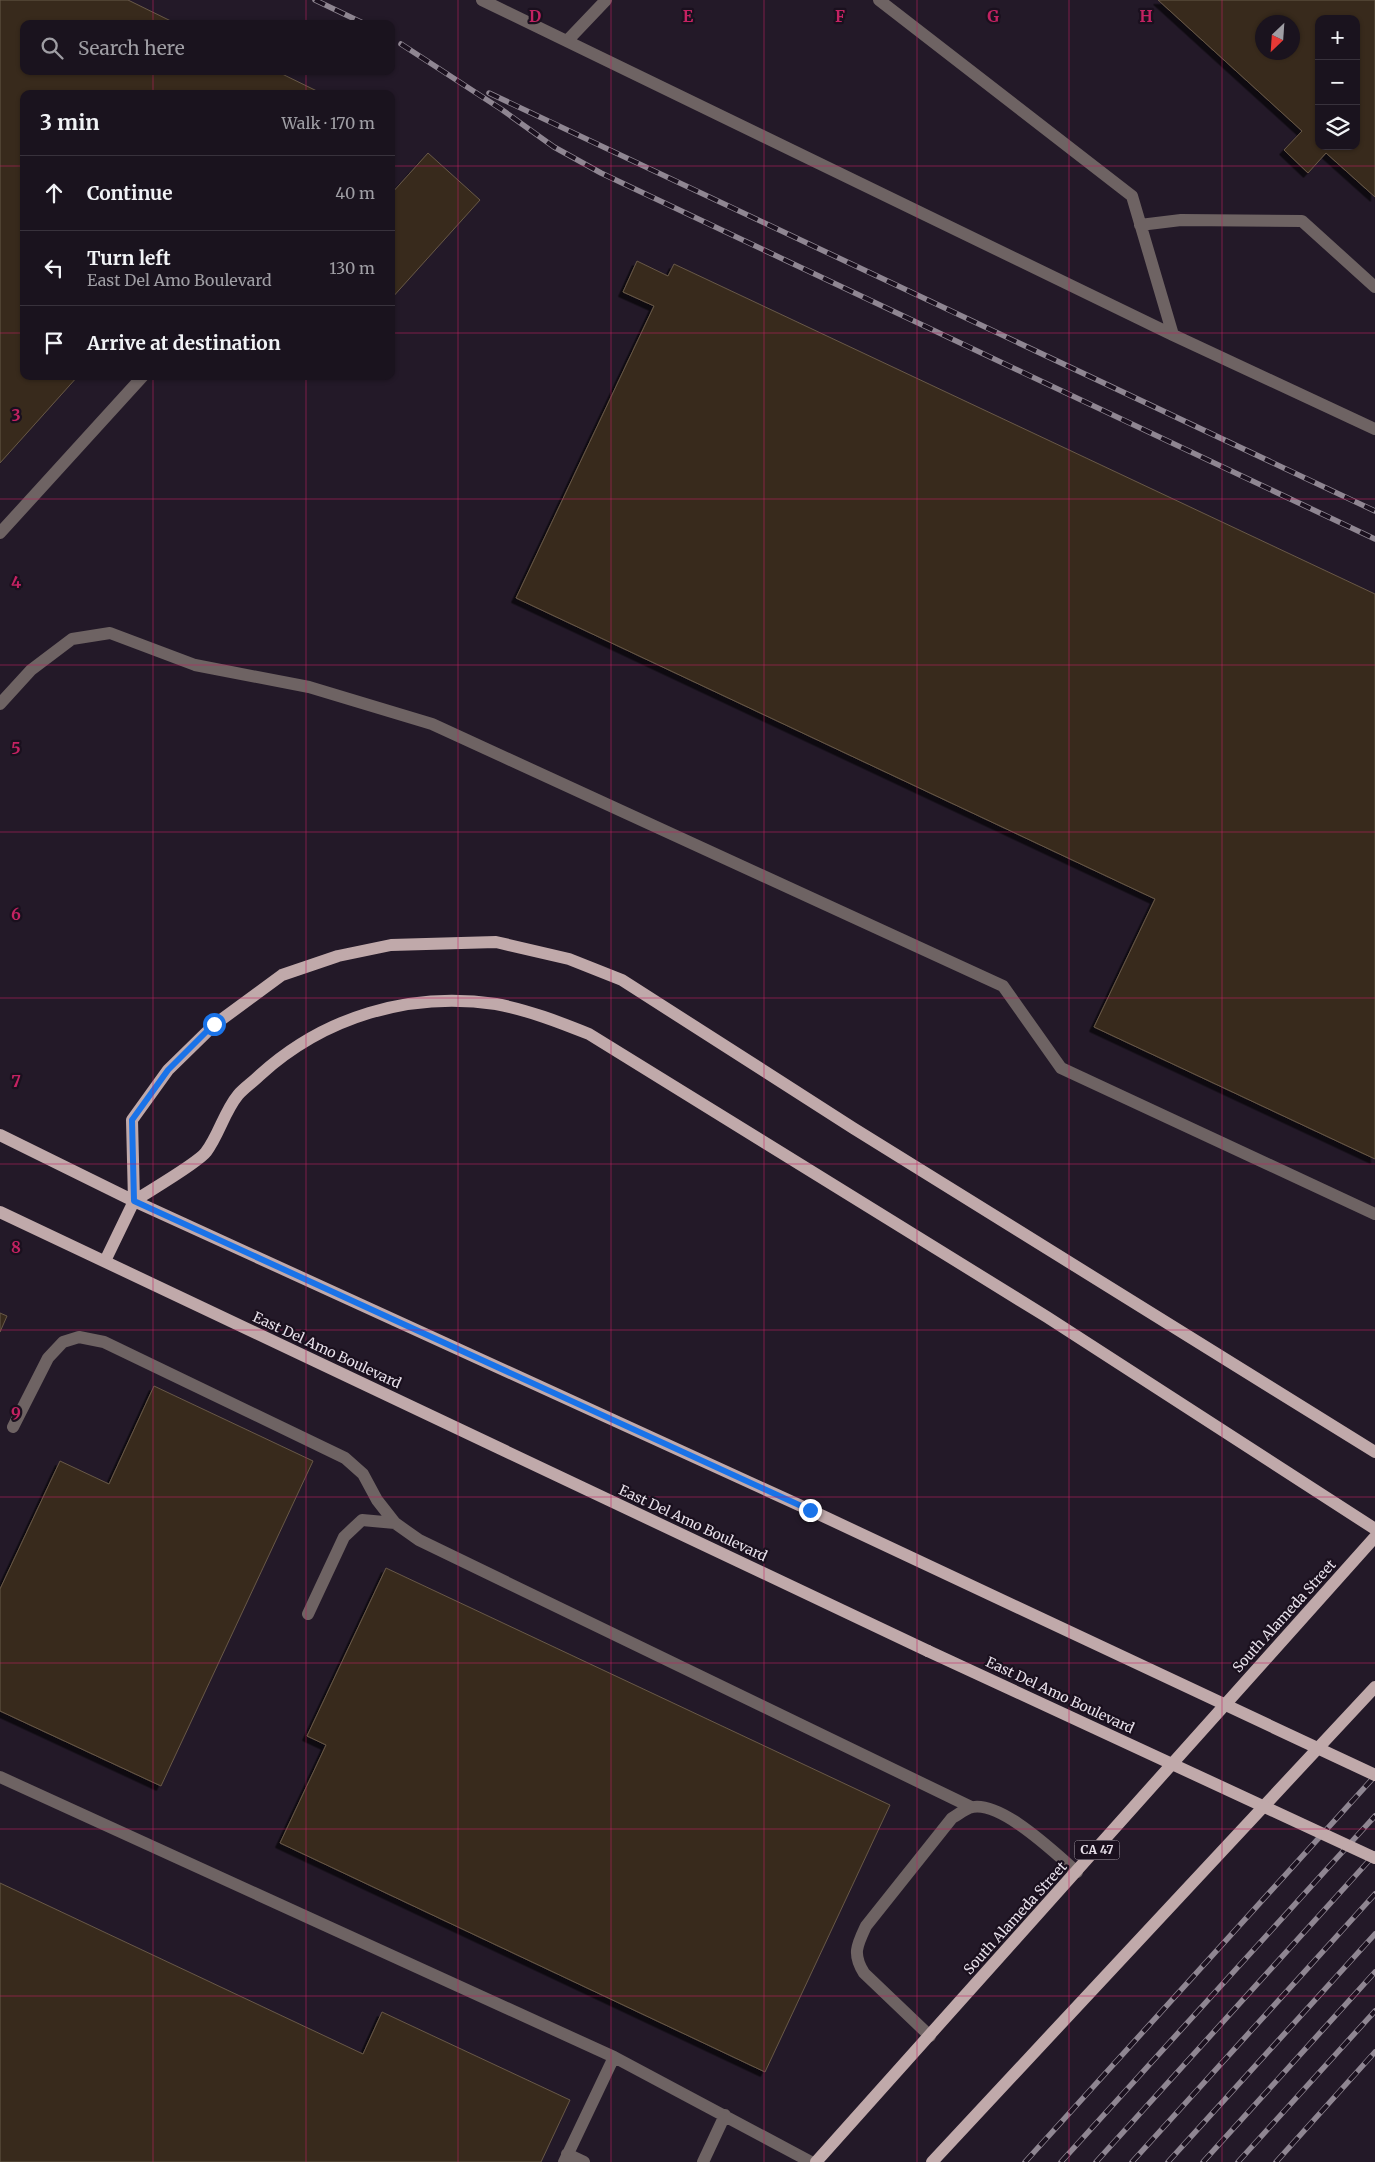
<!DOCTYPE html>
<html lang="en">
<head>
<meta charset="utf-8">
<style>
	body { margin:0; font-family:Merriweather,serif; background:#231c27; color:#f1f3f6 }
	.controls { position:absolute; right:15px; top:15px; display:grid; overflow:hidden; border-radius:10px; box-shadow:0 1px 4px #0004 }
	.controls button { width:45px; height:45px; display:grid; place-items:center; padding:0; border:0; border-bottom:1px solid #38323c; background:#1a131e; color:#f1f3f6; font:25px sans-serif }
	.compass { position:absolute; left:1255px; top:15px; width:45px; height:45px; border-radius:50%; background:#1a131e; box-shadow:0 1px 4px #0004; rotate:205deg }
	.stop { position:absolute; width:15px; height:15px; margin:-11px; border:4px solid #1a73e8; border-radius:50%; background:#fff }
	.stop.end { background:#1a73e8; border-color:#fff; box-shadow:0 1px 5px #0008 }
	.list { margin:0; padding:0; list-style:none }
	h2 { display:flex; justify-content:space-between; align-items:center; height:65px; margin:0; padding:0 20px; font-size:21px }
	h2 small { font-size:16px; font-weight:400; color:#9f9ea4 }
	.list li { display:grid; grid-template-columns:32px 1fr auto; gap:15px; align-items:center; box-sizing:border-box; height:75px; padding:0 20px; border-top:1px solid #38323c }
	.list b { display:block; font-size:19px; white-space:nowrap }
	.list p { margin:0; font-size:16px; white-space:nowrap; color:#9f9ea4 }
	.list em { font-size:16px; font-style:normal; color:#9f9ea4 }
	.icon { flex:none; width:28px; height:28px; fill:none; stroke:currentColor; stroke-width:2; stroke-linecap:round; stroke-linejoin:round }
	.map { position:relative; flex:none; width:1375px; height:2162px; overflow:hidden }
	.search { position:absolute; background:#1a131e; box-shadow:0 1px 4px #0004; left:20px; top:20px; width:375px; height:55px; display:flex; align-items:center; gap:12px; box-sizing:border-box; padding:0 18px; border-radius:10px; color:#9f9ea4; font-size:19px }
	.panel { position:absolute; background:#1a131e; box-shadow:0 1px 4px #0004; left:20px; top:90px; width:375px; height:290px; border-radius:10px }
	.map>svg:first-child { display:block }
	.building { fill:#392c1d; stroke:#685848; fill-rule:evenodd; filter:url(#shadow) }
	.lines { fill:none; stroke-linecap:round; stroke-linejoin:round }
	.lane { stroke:#6e6363; stroke-width:12 }
	.primary { stroke:#c0a9aa; stroke-width:12 }
	.rail-casing { stroke:#8f8692; stroke-width:5.5 }
	.rail { stroke:#1a101e; stroke-width:4; stroke-dasharray:11; stroke-linecap:butt }
	.primary-bridge { stroke:#c0a9aa; stroke-width:12 }
	.route { stroke:#1a73e8; stroke-width:6 }
	.grid { fill:none; stroke:#c42262; stroke-width:1; stroke-opacity:0.55 }
	.labels { text-anchor:middle; stroke-width:4.5; stroke-linejoin:round; paint-order:stroke }
	.shield { fill:#1a101e; stroke:#aaa2ad; stroke-width:1 }
	.shield-label { font-size:12px; font-weight:bold; fill:#e7e0ea }
	.street-label { font-size:14px; fill:#e7e0ea; stroke:#1a101e }
	.grid-label { font-size:16px; text-anchor:middle; font-weight:bold; fill:#c42262; stroke:#1a101e; stroke-width:4.5; stroke-linejoin:round; paint-order:stroke }
</style>
</head>
<body>
<div class="map">
<svg width="1375" height="2162" viewBox="0 0 1375 2162">
	<defs>
		<filter id="shadow"><feDropShadow dx="-4.5" dy="4.5" stdDeviation="0" flood-color="#0009"/></filter>
	</defs>
	<rect width="100%" height="100%" fill="#231928"/>
	<path class="building" d="M0 0H128L177 24H24V71H276L323 94H24V376H78L0 463Z
		M1158 0H1375V197L1326 153 1308 173 1284 150 1302 131ZM1319 19H1356V146H1319ZM1262 22H1292V52H1262Z
		M428 153 480 200 391 299V194Z
		M637 261 668 276 674 264 1375 594V1159L1094 1027 1155 899 516 598 654 306 623 292Z
		M0 1313 7 1316 0 1332Z
		M154 1386 313 1461 161 1786 0 1711V1589L60 1461 109 1484Z
		M386 1568 890 1805 765 2072 280 1843 326 1745 307 1736Z
		M0 1883 363 2054 382 2012 570 2100 541 2162H0Z"/>
	<g class="lines">
		<path class="lane" d="M482 0 1173 335 1375 429
			M879 0 1132 196 1173 335
			M567 41 606 0
			M1140 225 1181 220 1302 221 1375 287
			M0 533 143 376
			M0 704 31 670 72 639 110 633 195 665 309 687 432 724 1003 986 1061 1068 1375 1214
			M13 1427 48 1358 63 1342 79 1337 104 1342 345 1458 363 1474 377 1500 395 1523 419 1540 971 1807
			M308 1614 344 1537 362 1520 395 1523
			M0 1777 614 2057 811 2162
			M930 2036 864 1973C852 1954 857 1945 866 1926L952 1818C958 1815 963 1810 969 1808 998 1797 1056 1854 1077 1872
			M567 2154 584 2162
			M564 2162 614 2057
			M703 2162 725 2115"/>
		<path class="primary" d="M0 1135 134 1201 810 1510
			M134 1201C149 1191 198 1163 206 1152 219 1135 224 1112 238 1095 244 1088 253 1082 260 1075 324 1017 409 991 496 1004 528 1010 559 1022 589 1034L1047 1317 1375 1529
			M0 1212 928 1651
			M105 1261 134 1201 132 1120 168 1070 214 1025 282 975 338 956 391 945 496 942 569 959 622 980 853 1128 1375 1452
			M816 2162 1375 1537
			M932 2162 1375 1687"/>
		<g class="rail-casing">
			<path id="rail" d="M315 0 365 24
				M401 44 501 109 554 147 601 173 1375 539
				M489 93 1375 511
				M1025 2162 1375 1776
				M1061 2162 1375 1816
				M1096 2162 1375 1854
				M1132 2162 1375 1894
				M1168 2162 1375 1934
				M1203 2162 1375 1972
				M1238 2162 1375 2011
				M1276 2162 1375 2052"/>
		</g>
		<use href="#rail" class="rail"/>
		<path class="primary-bridge" d="M810 1510 1375 1775
			M928 1651 1375 1858"/>
	</g>
	<g class="lines">
		<path class="route" d="M214 1024 168 1070 132 1120 134 1201 810 1510"/>
	</g>
	<path class="grid" d="M153 0V24M306 0V24M458 0V2162M611 0V2162M764 0V2162M917 0V2162M1069 0V2162M1222 0V2162M153 71V94M306 71V94M0 166H24M391 166H1375M0 333H24M391 333H1375M153 376V2162M306 376V2162M0 499H1375M0 665H1375M0 832H1375M0 998H1375M0 1164H1375M0 1330H1375M0 1497H1375M0 1663H1375M0 1829H1375M0 1996H1375"/>
	<g class="labels">
		<rect class="shield" x="1074.5" y="1840.5" width="45" height="19" rx="4"/>
		<g class="shield-label">
			<text x="1097" y="1854">CA 47</text>
		</g>
		<g class="street-label">
			<text transform="translate(327 1350) rotate(25)" y="5">East Del Amo Boulevard</text>
			<text transform="translate(693 1523) rotate(25)" y="5">East Del Amo Boulevard</text>
			<text transform="translate(1284 1616) rotate(-48)" y="5">South Alameda Street</text>
			<text transform="translate(1060 1695) rotate(25)" y="5">East Del Amo Boulevard</text>
			<text transform="translate(1015 1918) rotate(-48)" y="5">South Alameda Street</text>
		</g>
	</g>
	<g class="grid-label">
		<text x="535" y="22">D</text>
		<text x="688" y="22">E</text>
		<text x="840" y="22">F</text>
		<text x="993" y="22">G</text>
		<text x="1146" y="22">H</text>
		<text x="16" y="421">3</text>
		<text x="16" y="588">4</text>
		<text x="16" y="754">5</text>
		<text x="16" y="920">6</text>
		<text x="16" y="1087">7</text>
		<text x="16" y="1253">8</text>
		<text x="16" y="1419">9</text>
	</g>
</svg>
<div class="controls">
<button>+</button>
<button>−</button>
<button><svg class="icon" aria-label="layers" viewBox="0 0 24 24"><path d="M12 4l9 5-9 5-9-5zM3 14l9 5 9-5"/></svg></button>
</div>
<svg class="compass" viewBox="-18 -18 36 36"><path d="M0-13l5 13h-10z" fill="#e53935"/><path d="M0 13l5-13h-10z" fill="#9f9ea4"/></svg>
<div class="stop" style="left:214px;top:1024px"></div>
<div class="stop end" style="left:810px;top:1510px"></div>
<div class="search"><svg class="icon" aria-label="search" viewBox="0 0 24 24"><circle cx="10" cy="10" r="6"/><path d="M15 15l6 6"/></svg>Search here</div>
<section class="panel">
<h2>3 min<small>Walk · 170 m</small></h2>
<ul class="list">
<li><svg class="icon" aria-label="ahead" viewBox="0 0 24 24"><path d="M12 20V5M6 11l6-6 6 6"/></svg><div><b>Continue</b></div><em>40 m</em></li>
<li><svg class="icon" aria-label="left" viewBox="0 0 24 24"><path d="M17 20v-9H6M10 6l-5 5 5 5"/></svg><div><b>Turn left</b><p>East Del Amo Boulevard</p></div><em>130 m</em></li>
<li><svg class="icon" aria-label="arrive" viewBox="0 0 24 24"><path d="M6 21V4h12l-3 4 3 4H6"/></svg><div><b>Arrive at destination</b></div></li>
</ul>
</section>
</div>
</body>
</html>
